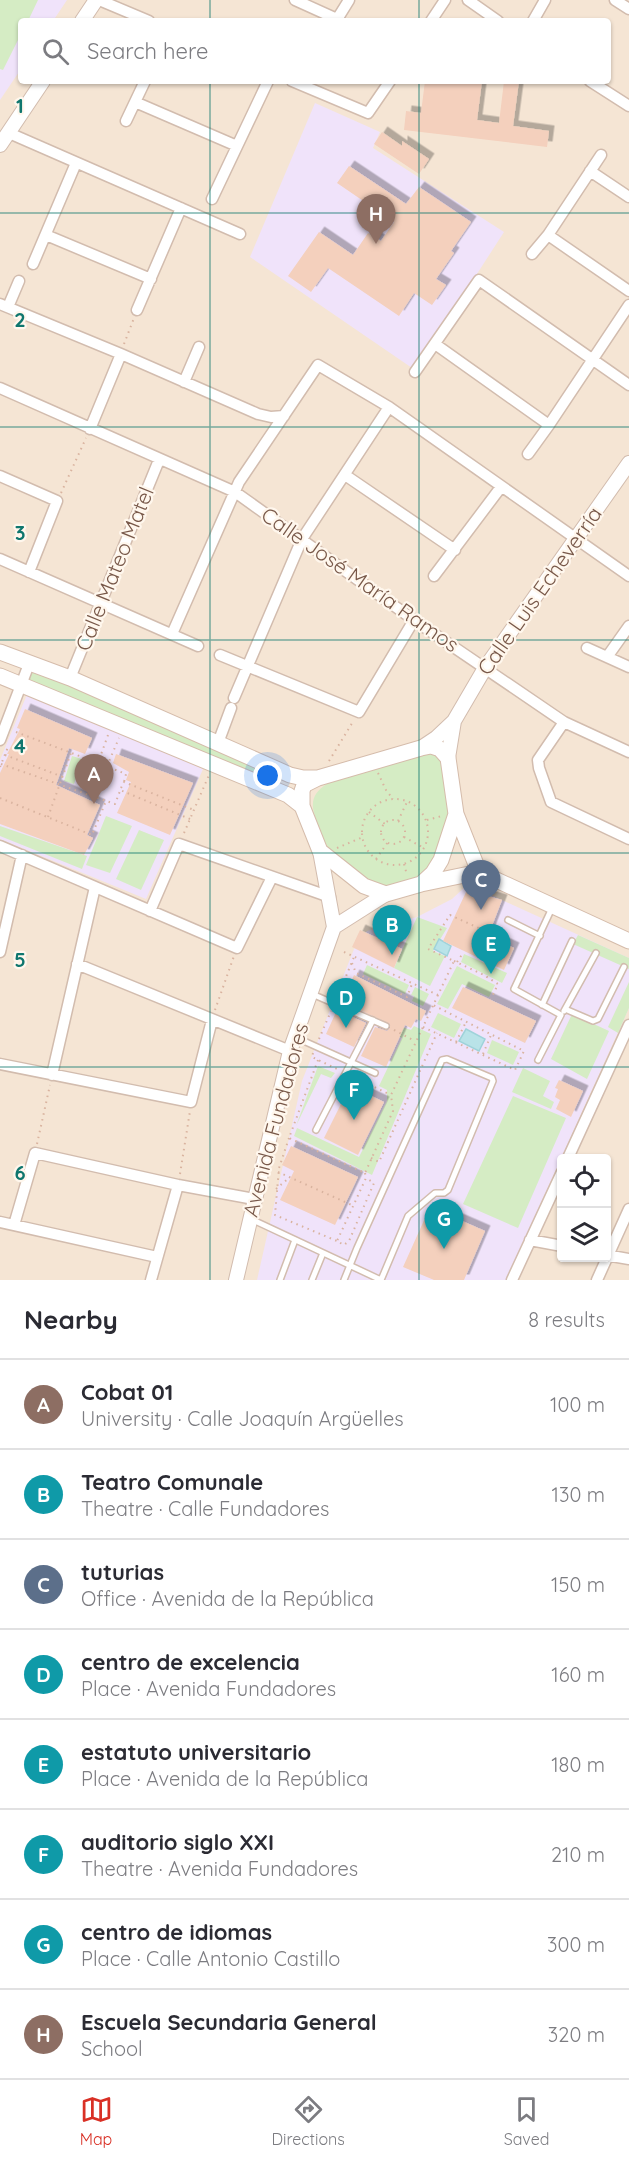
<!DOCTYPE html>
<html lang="en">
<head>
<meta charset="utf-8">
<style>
	body { margin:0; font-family:Quicksand,sans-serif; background:#f7f7f7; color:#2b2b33 }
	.controls { position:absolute; right:18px; bottom:18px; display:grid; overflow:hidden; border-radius:6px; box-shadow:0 2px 4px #0004 }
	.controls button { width:54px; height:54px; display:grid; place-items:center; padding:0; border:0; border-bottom:2px solid #e1e1e2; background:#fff; color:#2b2b33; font:30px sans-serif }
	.you { position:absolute; left:268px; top:776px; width:21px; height:21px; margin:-15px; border:4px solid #fff; border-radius:50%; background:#1a73e8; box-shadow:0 0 0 9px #1a73e833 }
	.badge { display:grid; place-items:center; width:39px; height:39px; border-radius:50%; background:#d93025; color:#fff; font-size:20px; font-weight:700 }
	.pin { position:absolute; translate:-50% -50px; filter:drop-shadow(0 2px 3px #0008) }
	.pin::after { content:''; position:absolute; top:32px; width:21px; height:18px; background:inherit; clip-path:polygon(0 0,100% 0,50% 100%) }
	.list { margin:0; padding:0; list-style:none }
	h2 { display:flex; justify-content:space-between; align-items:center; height:78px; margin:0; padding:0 24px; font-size:26px }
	h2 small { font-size:20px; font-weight:400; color:#7c7c81 }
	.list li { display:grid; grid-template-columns:39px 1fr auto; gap:18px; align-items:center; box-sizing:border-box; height:90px; padding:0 24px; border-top:2px solid #e1e1e2 }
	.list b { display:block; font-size:22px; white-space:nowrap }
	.list p { margin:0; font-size:20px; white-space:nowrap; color:#7c7c81 }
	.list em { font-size:20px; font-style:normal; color:#7c7c81 }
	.icon { flex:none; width:33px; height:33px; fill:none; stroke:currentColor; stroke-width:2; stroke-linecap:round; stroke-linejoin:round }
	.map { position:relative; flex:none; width:629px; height:1280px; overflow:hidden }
	.search { position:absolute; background:#fff; box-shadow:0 2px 4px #0004; left:18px; right:18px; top:18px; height:66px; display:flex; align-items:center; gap:15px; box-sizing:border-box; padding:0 21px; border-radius:6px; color:#7c7c81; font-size:22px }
	.sheet { height:798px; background:#fff }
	nav { display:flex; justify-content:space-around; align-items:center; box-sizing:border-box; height:84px; border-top:2px solid #e1e1e2; background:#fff; font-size:16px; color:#7c7c81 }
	nav a { display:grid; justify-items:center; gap:3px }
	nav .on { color:#d93025 }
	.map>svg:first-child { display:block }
	.residential { fill:#f5e5d4; fill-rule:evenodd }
	.education { fill:#f0e3fa }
	.green { fill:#d5ecc4 }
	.water { fill:#b9e3e8; stroke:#9fd3da; stroke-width:1.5 }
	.building { fill:#f4d0bd; filter:url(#shadow) }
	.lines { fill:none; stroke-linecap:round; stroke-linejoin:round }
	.service-casing { stroke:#d2bcae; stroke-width:8 }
	.minor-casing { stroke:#d2bcae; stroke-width:13 }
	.tertiary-casing { stroke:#d2bcae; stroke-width:16 }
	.secondary-casing { stroke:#d5bcab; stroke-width:17 }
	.path { stroke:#d9b39f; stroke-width:2; stroke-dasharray:1.5 4.5; stroke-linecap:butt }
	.service { stroke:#fff; stroke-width:5 }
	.minor { stroke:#fff; stroke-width:10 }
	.tertiary { stroke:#fff; stroke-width:14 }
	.secondary { stroke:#fff; stroke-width:15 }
	.grid { fill:none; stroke:#0f766e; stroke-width:1.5; stroke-opacity:0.55 }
	.labels { text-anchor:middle; stroke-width:4.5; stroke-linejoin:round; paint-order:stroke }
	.street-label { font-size:21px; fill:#785849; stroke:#fff7ed }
	.grid-label { font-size:20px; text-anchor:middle; font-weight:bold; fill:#0f766e; stroke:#fff7ed; stroke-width:4.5; stroke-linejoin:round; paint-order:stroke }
</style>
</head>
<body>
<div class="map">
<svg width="629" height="1280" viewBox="0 0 629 1280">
	<defs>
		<filter id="shadow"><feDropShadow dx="5.5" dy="-5.5" stdDeviation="0" flood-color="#0004"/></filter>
	</defs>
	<rect width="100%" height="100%" fill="#fdf3e6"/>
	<path class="residential" d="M0 0H629V1280H0ZM21 21H608V81H21ZM562 1158H606V1258H562Z"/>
	<path class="education" d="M0 0H67L53 21H21V69L0 100Z
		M315 103 380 132 373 148 504 232 415 370 250 257Z
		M28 692 203 769 146 899 0 839V760Z
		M465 887 491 895 629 958V1008L506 1280H257L302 1081 354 949 367 931 417 917 452 899Z"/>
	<path class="green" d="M0 0H38L28 21H21V34L3 70 0 69Z
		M33 671 270 769 274 777 270 781 28 682Z
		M421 750 441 752 451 801 446 837 422 878 376 889C364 878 338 861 329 849 325 843 322 834 319 827 311 807 308 796 328 783Z
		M72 756 82 759 74 784 64 781Z
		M106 816 132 826 110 873 86 865Z
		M0 826 87 856 82 869 0 836Z
		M139 830 164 840 141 890 116 879Z
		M417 917 447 928 433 951 445 956 430 986 394 968Z
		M578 935 629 958V969L573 944Z
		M464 954 507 973 502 983 461 962Z
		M367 965 409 985 405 994 363 974Z
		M457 966 495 985 489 997 462 984 448 1009 437 1004Z
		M629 982V1008L618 1033 608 1027Z
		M415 987 429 994 423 1006 412 1001 414 996 411 995Z
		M438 1013 461 1024 454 1038 431 1027Z
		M572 1014 609 1031 587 1079 551 1059Z
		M399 1026 411 1030 414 1026 431 1034 372 1175 294 1136 297 1128 359 1157 387 1101V1090L379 1086 402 1038 396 1035Z
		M492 1040 519 1052 513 1065 487 1053Z
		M318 1066 335 1073 331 1078 321 1074 296 1126Z
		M523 1068 550 1081 543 1096 554 1102 551 1109 512 1092Z
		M513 1096 566 1118 518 1228 463 1204Z"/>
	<path class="water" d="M439 939 451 946 447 956 434 949Z
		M466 1029 485 1039 479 1051 459 1041Z"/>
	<path class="building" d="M425 81H482L477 120 499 123 504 81H519L513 126 549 131 547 147 404 130 406 111 421 113Z
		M382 132 402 146V141L429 159 419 174 374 144Z
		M349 166 406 204 419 187 471 222 451 251 454 253 436 279 446 285 432 305 414 293 399 316 328 268 311 292 288 276 319 232 353 255 368 233 381 241 394 222 337 183Z
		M25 709 92 738 85 754 69 748 56 785 100 805 87 835 93 838 84 855 0 824V773L9 754H7L20 729 17 728Z
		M116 754 193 783 170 835 117 813 131 782 126 780 129 772 113 763Z
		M467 890 502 900 488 936 514 948 504 970 443 941Z
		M360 930 402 949 394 968 352 947Z
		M354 975 426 1011 421 1021 416 1019 411 1028 405 1025 386 1067 361 1056 375 1027 387 1031 390 1028V1024L342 1002Z
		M463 987 536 1021 525 1043 452 1008Z
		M337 1010 366 1023 354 1047 326 1034Z
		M559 1080 583 1091 571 1117 556 1109 560 1100 555 1097 558 1089 555 1088Z
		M350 1086 384 1102 358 1155 324 1138Z
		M291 1146 358 1177 335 1225 280 1200 294 1171 282 1165Z
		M430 1207 485 1231 464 1280H434L403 1267Z"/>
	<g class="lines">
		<g class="service-casing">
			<path id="service" d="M508 920 540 936
				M312 994 386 1026
				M542 1005 572 941
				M565 1009 593 1021 598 1019 624 967
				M564 1011 596 953
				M297 1038 375 1073
				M538 1060 561 1015 514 989 552 908
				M316 1130 373 1020
				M251 1219 381 1280
				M280 1280 295 1240
				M312 1280 323 1253
				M344 1280 357 1248 442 1060 447 1059 492 1078 493 1081 448 1190 444 1193H435L408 1216 381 1280"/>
		</g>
		<g class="minor-casing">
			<path id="minor" d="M99 0 149 21
				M295 0 337 19
				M468 0 498 21
				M615 0 629 9
				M336 21 349 0
				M431 21 445 0
				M533 21 545 0
				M292 81 368 113 390 81
				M590 81 629 106
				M135 102 237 146
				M126 121 145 81
				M9 133 240 234
				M590 171 629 197
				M212 199 268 81
				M46 235 151 279
				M548 235 629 291
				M532 254 548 235 601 155
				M33 264 76 163
				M0 304 121 354 258 414 271 417 284 416
				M8 307 19 281
				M137 310 181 208
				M435 344 549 425
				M415 372 479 280 629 385
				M184 382 199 347
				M0 388 235 492 414 620 564 722 629 752
				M90 429 121 354
				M528 454 549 425 629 305
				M345 475 455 550
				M0 476 57 501 29 572
				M0 559 198 646
				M434 576 501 487
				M172 634 239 482 318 365 389 407 629 576
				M587 648 629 667
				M220 655 359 712 414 620
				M607 657 629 626
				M70 678 159 460
				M234 698 302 539 389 407
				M564 722 538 760 539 768 551 802 629 839
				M0 740 29 664
				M218 743 231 708
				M0 846 237 948 272 877
				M150 911 179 844 330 897
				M0 952 22 855
				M77 964 290 1051
				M0 1064 191 1102 212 1020
				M52 1075 95 887
				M568 1158 629 1025
				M0 1222 157 1257
				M14 1225 35 1153 178 1185 254 1199
				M530 1240 562 1246
				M606 1255 629 1259
				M151 1280 178 1185
				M512 1280 562 1172
				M597 1280 629 1209"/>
		</g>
		<g class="tertiary-casing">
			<path id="tertiary" d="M82 21 96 0
				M0 145 43 81
				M421 748 436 738 454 721 485 668 629 463
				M448 758 454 721
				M334 927 386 894
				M236 1280 290 1051 334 927 320 851"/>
		</g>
		<g class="secondary-casing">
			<path id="secondary" d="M0 652 70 678 290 775 303 778H318
				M0 676 288 795 302 806
				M456 814 479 872
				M479 872 629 941
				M421 884 433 873 441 860 456 814 448 758 440 749 431 746 421 748 318 778 304 785 302 791V806L320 851 364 886 386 894 421 884 479 872"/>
		</g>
		<path class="path" d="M124 344 134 318
			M61 493 86 438
			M16 732 98 763
			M108 735 98 763 126 774 124 782
			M5 755 63 777
			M329 761 354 720
			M1 764 115 804 120 791
			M107 766 119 738
			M0 767 8 747
			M378 773 386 790 393 799
			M0 798 92 835 106 801
			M362 832a33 33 0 1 1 66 0a33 33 0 1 1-66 0Z
			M369 812 385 824
			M48 817 71 753
			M190 819 120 790 124 782 194 810
			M427 820 442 816
			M381 832a12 12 0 1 1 24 0a12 12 0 1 1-24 0Z
			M398 821 407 802
			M184 833 209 775
			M404 837 424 848
			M337 848 363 837
			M376 859 388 842
			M404 864 407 875
			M344 952 438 995 454 961 428 949 450 915 503 939 502 942
			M454 961 484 975 498 984 491 999
			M457 962 463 953
			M352 963 356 973 407 997 412 984
			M337 998 354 957
			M215 1010 234 956
			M423 1027 515 1070 524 1051 433 1005
			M394 1030 415 1041
			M319 1039 331 1011
			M456 1042 466 1022
			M313 1053 312 1057 337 1069
			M483 1054 491 1035
			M318 1060 289 1138 365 1173 393 1111 391 1095 438 995
			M353 1077 391 1095
			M368 1092 371 1086
			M289 1138 279 1168 275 1215 337 1241
			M37 1144 50 1085
			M371 1158 379 1162 437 1033
			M278 1172 354 1206
			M365 1173 366 1178 337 1241 344 1245 349 1241 374 1183 366 1178
			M180 1174 190 1111
			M276 1189 290 1177"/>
		<use href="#service" class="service"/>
		<use href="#minor" class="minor"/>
		<use href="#tertiary" class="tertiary"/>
		<use href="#secondary" class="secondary"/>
	</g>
	<path class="grid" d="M210 0V21M419 0V21M210 81V1280M419 81V1280M0 213H629M0 427H629M0 640H629M0 853H629M0 1067H629"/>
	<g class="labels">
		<g class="street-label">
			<text transform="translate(115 569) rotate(-68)" y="7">Calle Mateo Matel</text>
			<text transform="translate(360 580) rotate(35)" y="7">Calle José María Ramos</text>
			<text transform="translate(540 591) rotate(-55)" y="7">Calle Luis Echeverría</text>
			<text transform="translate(276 1120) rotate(-75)" y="7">Avenida Fundadores</text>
		</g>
	</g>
	<g class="grid-label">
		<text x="20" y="113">1</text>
		<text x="20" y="327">2</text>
		<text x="20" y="540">3</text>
		<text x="20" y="753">4</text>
		<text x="20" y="967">5</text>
		<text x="20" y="1180">6</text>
	</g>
</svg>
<div class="controls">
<button><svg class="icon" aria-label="locate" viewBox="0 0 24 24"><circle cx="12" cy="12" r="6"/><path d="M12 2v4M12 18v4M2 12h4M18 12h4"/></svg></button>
<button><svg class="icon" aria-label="layers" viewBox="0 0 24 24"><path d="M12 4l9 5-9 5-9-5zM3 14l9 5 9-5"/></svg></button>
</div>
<div class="you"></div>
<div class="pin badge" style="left:94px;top:804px;background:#8d6e63">A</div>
<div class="pin badge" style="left:392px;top:955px;background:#0f9aa8">B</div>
<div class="pin badge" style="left:481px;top:910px;background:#5c6f8a">C</div>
<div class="pin badge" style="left:346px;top:1028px;background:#0f9aa8">D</div>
<div class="pin badge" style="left:491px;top:974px;background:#0f9aa8">E</div>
<div class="pin badge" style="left:354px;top:1120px;background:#0f9aa8">F</div>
<div class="pin badge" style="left:444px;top:1249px;background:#0f9aa8">G</div>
<div class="pin badge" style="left:376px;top:244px;background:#8d6e63">H</div>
<div class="search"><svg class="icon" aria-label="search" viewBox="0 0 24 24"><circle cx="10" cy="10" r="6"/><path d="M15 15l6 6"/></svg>Search here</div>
</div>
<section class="sheet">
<h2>Nearby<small>8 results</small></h2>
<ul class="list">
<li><span class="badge" style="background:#8d6e63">A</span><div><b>Cobat 01</b><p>University · Calle Joaquín Argüelles</p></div><em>100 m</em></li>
<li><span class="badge" style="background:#0f9aa8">B</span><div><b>Teatro Comunale</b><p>Theatre · Calle Fundadores</p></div><em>130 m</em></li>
<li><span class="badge" style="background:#5c6f8a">C</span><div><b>tuturias</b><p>Office · Avenida de la República</p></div><em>150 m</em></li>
<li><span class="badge" style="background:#0f9aa8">D</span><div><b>centro de excelencia</b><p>Place · Avenida Fundadores</p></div><em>160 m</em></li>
<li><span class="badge" style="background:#0f9aa8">E</span><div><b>estatuto universitario</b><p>Place · Avenida de la República</p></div><em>180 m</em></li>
<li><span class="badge" style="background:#0f9aa8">F</span><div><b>auditorio siglo XXI</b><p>Theatre · Avenida Fundadores</p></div><em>210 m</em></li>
<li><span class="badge" style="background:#0f9aa8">G</span><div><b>centro de idiomas</b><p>Place · Calle Antonio Castillo</p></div><em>300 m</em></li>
<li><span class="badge" style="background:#8d6e63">H</span><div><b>Escuela Secundaria General</b><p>School</p></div><em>320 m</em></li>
</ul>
</section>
<nav>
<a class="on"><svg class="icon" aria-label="map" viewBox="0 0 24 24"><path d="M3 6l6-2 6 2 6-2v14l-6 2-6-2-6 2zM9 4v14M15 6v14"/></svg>Map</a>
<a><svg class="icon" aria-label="directions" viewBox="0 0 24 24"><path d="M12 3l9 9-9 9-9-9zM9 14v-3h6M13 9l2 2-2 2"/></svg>Directions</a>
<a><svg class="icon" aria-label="saved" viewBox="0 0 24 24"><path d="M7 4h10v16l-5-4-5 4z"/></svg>Saved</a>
</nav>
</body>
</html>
